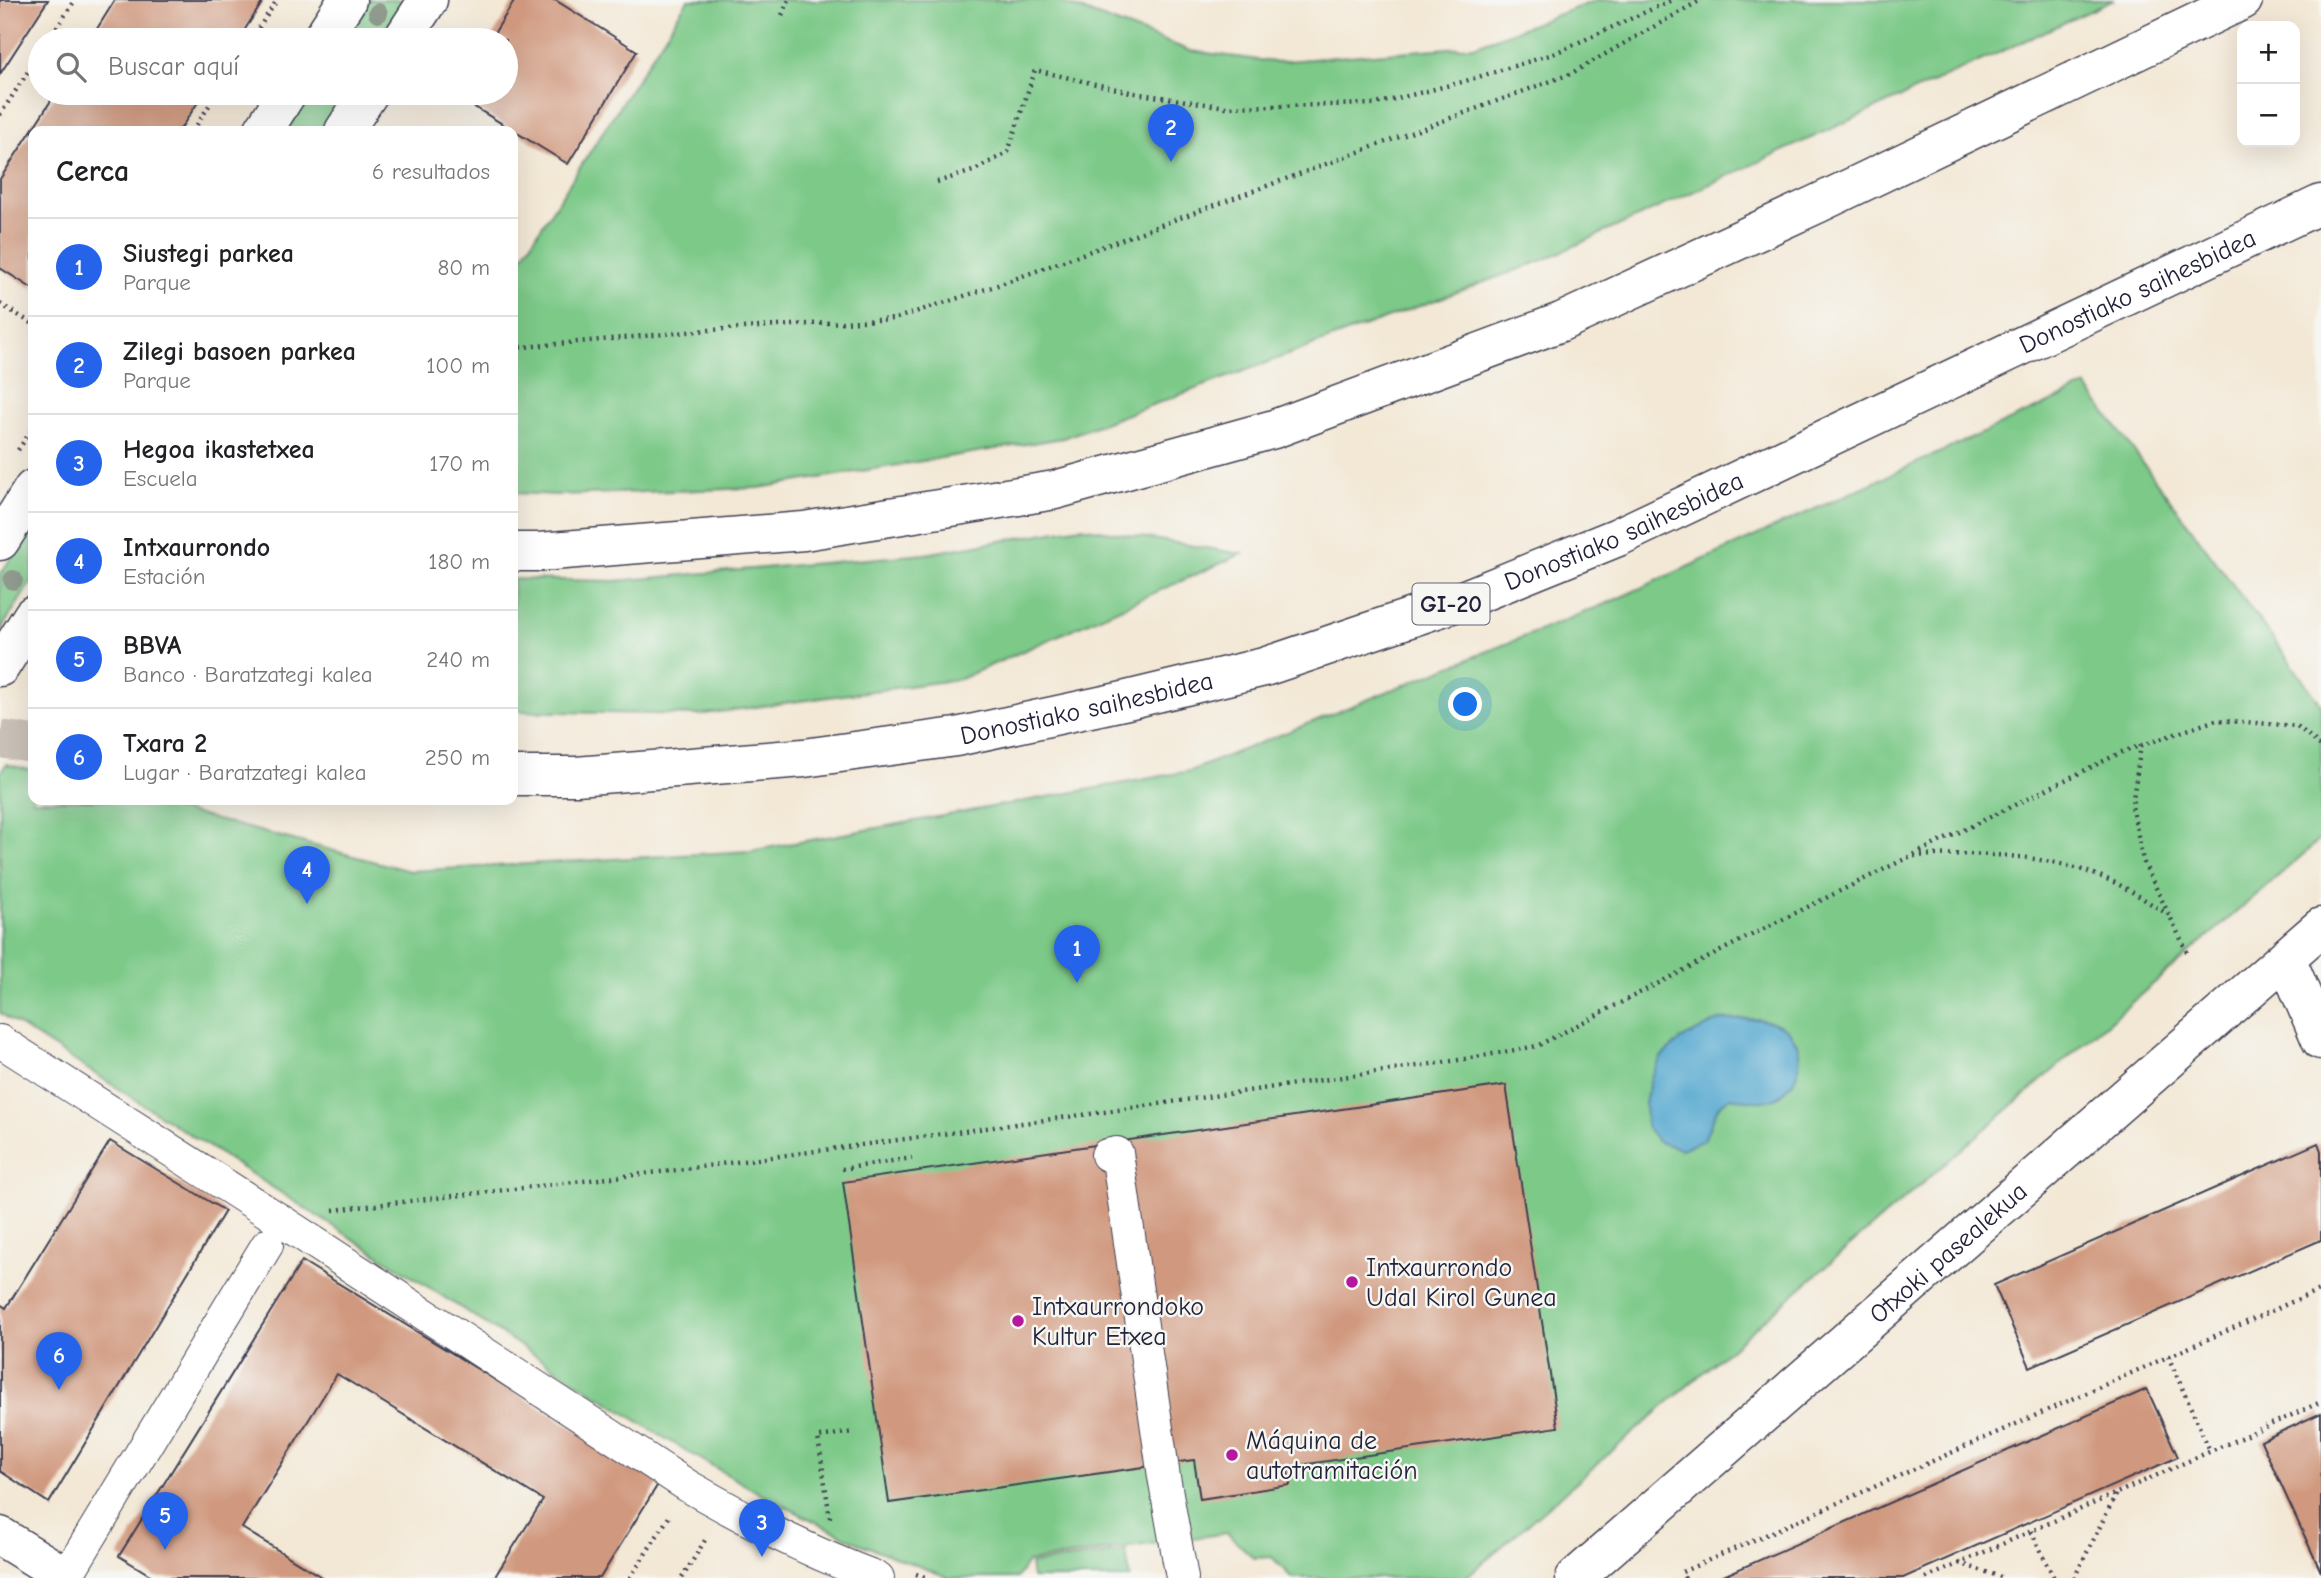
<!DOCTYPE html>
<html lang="es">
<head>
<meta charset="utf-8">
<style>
	body { margin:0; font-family:"Comic Neue",sans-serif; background:#f2f2f2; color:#202124 }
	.controls { position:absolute; right:21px; top:21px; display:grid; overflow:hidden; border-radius:14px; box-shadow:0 7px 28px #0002 }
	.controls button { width:63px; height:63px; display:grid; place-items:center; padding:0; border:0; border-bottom:2px solid #e0e0e0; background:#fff; color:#202124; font:35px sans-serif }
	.you { position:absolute; left:1466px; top:705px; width:24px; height:24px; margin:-18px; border:5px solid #fff; border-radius:50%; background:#1a73e8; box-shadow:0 0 0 10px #1a73e833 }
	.badge { display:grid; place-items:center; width:46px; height:46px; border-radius:50%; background:#2563eb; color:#fff; font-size:23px; font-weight:700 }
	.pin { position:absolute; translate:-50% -58px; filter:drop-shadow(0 2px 4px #0008) }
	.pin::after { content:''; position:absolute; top:37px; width:24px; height:21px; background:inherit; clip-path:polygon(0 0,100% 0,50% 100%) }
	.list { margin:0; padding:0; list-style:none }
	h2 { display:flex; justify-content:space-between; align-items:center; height:91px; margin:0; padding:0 28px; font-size:30px }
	h2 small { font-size:23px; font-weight:400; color:#757577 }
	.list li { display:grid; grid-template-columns:46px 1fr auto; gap:21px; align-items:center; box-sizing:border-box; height:98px; padding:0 28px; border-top:2px solid #e0e0e0 }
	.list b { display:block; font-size:26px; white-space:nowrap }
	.list p { margin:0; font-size:23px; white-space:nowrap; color:#757577 }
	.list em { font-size:23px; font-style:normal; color:#757577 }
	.icon { flex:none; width:38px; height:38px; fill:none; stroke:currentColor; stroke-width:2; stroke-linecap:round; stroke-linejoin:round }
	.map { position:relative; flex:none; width:2321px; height:1578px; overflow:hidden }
	.search { position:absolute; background:#fff; box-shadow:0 7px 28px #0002; left:28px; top:28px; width:490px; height:77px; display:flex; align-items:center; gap:18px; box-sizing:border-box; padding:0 24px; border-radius:38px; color:#757577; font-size:26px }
	.panel { position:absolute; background:#fff; box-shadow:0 7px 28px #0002; left:28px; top:126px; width:490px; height:679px; border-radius:14px }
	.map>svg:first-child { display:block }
	.green { fill:#7bc988; stroke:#4e7662; stroke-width:2 }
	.water { fill:#53a7cf; stroke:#3a6485; stroke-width:2 }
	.building { fill:#d0987e }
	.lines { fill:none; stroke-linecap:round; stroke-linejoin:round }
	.motorway-tunnel { stroke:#c9c0b7; stroke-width:38; stroke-dasharray:38 19; stroke-linecap:butt }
	.pedestrian-casing { stroke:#414052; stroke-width:34 }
	.minor-casing { stroke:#414052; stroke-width:41 }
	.motorway-casing { stroke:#414052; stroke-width:41 }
	.path { stroke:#414052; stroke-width:4.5; stroke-dasharray:2 5; stroke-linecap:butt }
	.pedestrian { stroke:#fff; stroke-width:32 }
	.minor { stroke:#fff; stroke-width:38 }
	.motorway { stroke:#fff; stroke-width:38 }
	.tree { fill:#919b90 }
	.poi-dot { fill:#b5179e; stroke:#f6f6f2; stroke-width:2.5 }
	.labels { text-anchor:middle; stroke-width:5; stroke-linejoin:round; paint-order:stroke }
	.shield { fill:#f6f6f2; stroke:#626272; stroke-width:2 }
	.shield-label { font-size:24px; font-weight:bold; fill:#22223b }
	.street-label { font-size:26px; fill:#22223b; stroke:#f6f6f2 }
	.poi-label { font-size:26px; fill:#22223b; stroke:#f6f6f2; text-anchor:start }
</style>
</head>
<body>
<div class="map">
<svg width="2321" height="1578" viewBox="0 0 2321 1578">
	<rect width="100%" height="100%" fill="#f6f6f2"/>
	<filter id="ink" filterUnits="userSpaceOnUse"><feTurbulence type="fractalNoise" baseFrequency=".0143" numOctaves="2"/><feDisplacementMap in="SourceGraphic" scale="14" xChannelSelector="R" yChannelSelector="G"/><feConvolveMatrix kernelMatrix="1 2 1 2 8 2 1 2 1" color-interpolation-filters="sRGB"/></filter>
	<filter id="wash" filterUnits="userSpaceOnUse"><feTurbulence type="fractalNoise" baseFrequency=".00686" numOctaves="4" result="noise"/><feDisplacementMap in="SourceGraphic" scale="28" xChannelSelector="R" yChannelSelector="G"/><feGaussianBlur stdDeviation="1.57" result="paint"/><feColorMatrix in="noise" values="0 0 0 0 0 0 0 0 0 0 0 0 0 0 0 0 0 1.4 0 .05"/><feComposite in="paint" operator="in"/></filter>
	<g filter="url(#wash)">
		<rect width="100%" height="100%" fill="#f3e8d6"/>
		<path class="green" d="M369 0H404L378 40H344Z
			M688 0H1055L1191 51 1274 62 1474 46 1597 0H2114L1541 261 1063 438 758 488 559 495 513 493V271Z
			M310 93H339L345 97 323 131H285Z
			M2086 386 2321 704V839L1465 1578H1292L1272 1557 1254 1558 1227 1533 1027 1562 1017 1578H950L858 1543 766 1497 661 1436 0 1013V773L6 764 33 771V800H142L410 871 750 851 1190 771 1610 602Z
			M33 524V579L0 631V575Z
			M1081 527 1242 554 960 679 698 715 513 711V579L615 581 925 554Z
			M1126 1551 1130 1578H1032L1030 1564Z"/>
		<path class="water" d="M1757 1019C1768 1021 1783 1024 1791 1034 1811 1058 1793 1100 1763 1101 1752 1102 1741 1099 1730 1097L1718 1107 1704 1140 1682 1149 1658 1142 1646 1126 1645 1103 1651 1077 1662 1056 1680 1040 1719 1020Z"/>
		<g id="blocks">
			<path class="building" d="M0 0H48L0 74Z
				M115 0H264L238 40H90Z
				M515 0H555L637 51 568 164 455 95 457 93H506V40H490Z
				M56 93H204L179 131H33V289L0 268V179Z
				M1506 1085 1558 1427 1287 1467 1290 1485 1200 1499 1194 1460 889 1503 843 1182Z
				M110 1141 225 1211 49 1503 0 1471V1304L6 1308Z
				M2318 1143 2321 1151V1240L2030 1367 1994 1285Z
				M302 1261 660 1481 600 1578H494L543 1500 337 1374 242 1528 323 1578H155L119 1556Z
				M2147 1389 2178 1457 1903 1578H1719Z
				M2321 1413V1572L2261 1441Z"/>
		</g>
	</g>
	<g filter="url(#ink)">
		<use href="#blocks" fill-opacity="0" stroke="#414052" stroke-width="2"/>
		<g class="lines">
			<path class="motorway-tunnel" d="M0 739 33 744"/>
			<g class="pedestrian-casing">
				<path id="pedestrian" d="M0 1041 286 1224 688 1486C751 1522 809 1552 878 1578
					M1107 1155 1117 1153 1164 1477 1182 1578
					M66 1577 267 1245"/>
			</g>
			<g class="minor-casing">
				<g id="minor">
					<path d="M321 40 347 0"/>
					<path d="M402 40 428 0"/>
					<path d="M263 131 287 93"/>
					<path d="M344 131 369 93"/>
					<path d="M0 541 33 489"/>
					<path d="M0 667 33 615"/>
					<path d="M2286 958 2321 1040"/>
					<path d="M0 1536 68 1578"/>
					<path id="s1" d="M1575 1578 2321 927"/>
				</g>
			</g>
			<g class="motorway-casing">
				<g id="motorway">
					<path d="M513 552H539L804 531 1055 490 1274 429 1561 322 1817 204 2243 0"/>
					<path id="s2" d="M513 776H576L804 758 956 737 1123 701 1264 667 1460 601 1618 537 2321 204"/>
				</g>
			</g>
			<path class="path" d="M782 15 789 0
				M49 40 75 0
				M251 40 277 0
				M0 115 40 53
				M193 131 217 93
				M937 182 973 171 1008 152 1035 70 1134 93 1226 107 1376 104 1462 82 1553 54 1672 0
				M0 304 33 324
				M513 348 709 330 894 319 1001 284 1570 74 1701 0
				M18 450 33 428
				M2141 745 2132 806 2143 861 2188 954
				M1914 856C1979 852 2047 853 2109 880 2130 889 2149 903 2169 915
				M842 1169 912 1158
				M333 1210 677 1170 1104 1112 1459 1060 1537 1046 1769 926 2122 752 2216 720 2297 726 2321 746
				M2168 1356 2210 1451
				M830 1518 818 1437 854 1432
				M2031 1531 2054 1578
				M1959 1563 2004 1578
				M916 1574 928 1578
				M630 1578 669 1517
				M682 1578 707 1537
				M1685 1578 1682 1572 2321 1289
				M1926 1578 2321 1402
				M2074 1578 2117 1493"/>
			<use href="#pedestrian" class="pedestrian"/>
			<use href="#minor" class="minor"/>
			<use href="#motorway" class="motorway"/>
		</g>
		<g class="tree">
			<circle cx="378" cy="13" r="10"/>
			<circle cx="13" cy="580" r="10"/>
		</g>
	</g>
	<g class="poi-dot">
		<circle cx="1352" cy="1282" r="7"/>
		<circle cx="1018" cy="1321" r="7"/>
		<circle cx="1232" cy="1455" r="7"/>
	</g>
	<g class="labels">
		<rect class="shield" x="1412.5" y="583.5" width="77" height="41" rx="5"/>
		<g class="shield-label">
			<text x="1451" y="612">GI-20</text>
		</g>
		<g class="street-label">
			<text dy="9" stroke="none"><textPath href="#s2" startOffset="1713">Donostiako saihesbidea</textPath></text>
			<text dy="9" stroke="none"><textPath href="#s2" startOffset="1146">Donostiako saihesbidea</textPath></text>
			<text dy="9" stroke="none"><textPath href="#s2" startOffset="579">Donostiako saihesbidea</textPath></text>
			<text dy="9" stroke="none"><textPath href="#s1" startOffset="495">Otxoki pasealekua</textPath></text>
		</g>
		<g class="poi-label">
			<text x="1366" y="1276">Intxaurrondo<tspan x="1366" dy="30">Udal Kirol Gunea</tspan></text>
			<text x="1032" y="1315">Intxaurrondoko<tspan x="1032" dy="30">Kultur Etxea</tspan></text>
			<text x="1246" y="1449">Máquina de<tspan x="1246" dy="30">autotramitación</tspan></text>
		</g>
	</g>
</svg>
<div class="controls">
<button>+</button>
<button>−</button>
</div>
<div class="you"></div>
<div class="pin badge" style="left:1077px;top:983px">1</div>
<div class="pin badge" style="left:1171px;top:162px">2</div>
<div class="pin badge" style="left:762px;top:1557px">3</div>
<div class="pin badge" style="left:307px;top:904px">4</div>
<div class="pin badge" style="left:165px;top:1550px">5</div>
<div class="pin badge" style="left:59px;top:1390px">6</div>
<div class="search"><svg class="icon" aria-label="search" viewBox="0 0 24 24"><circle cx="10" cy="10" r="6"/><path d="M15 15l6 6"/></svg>Buscar aquí</div>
<section class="panel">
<h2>Cerca<small>6 resultados</small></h2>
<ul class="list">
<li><span class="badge">1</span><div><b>Siustegi parkea</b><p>Parque</p></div><em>80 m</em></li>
<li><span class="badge">2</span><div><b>Zilegi basoen parkea</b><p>Parque</p></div><em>100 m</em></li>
<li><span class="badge">3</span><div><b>Hegoa ikastetxea</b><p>Escuela</p></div><em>170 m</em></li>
<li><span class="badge">4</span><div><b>Intxaurrondo</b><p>Estación</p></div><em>180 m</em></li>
<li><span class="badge">5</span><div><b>BBVA</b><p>Banco · Baratzategi kalea</p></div><em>240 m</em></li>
<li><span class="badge">6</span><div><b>Txara 2</b><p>Lugar · Baratzategi kalea</p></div><em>250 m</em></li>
</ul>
</section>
</div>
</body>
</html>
